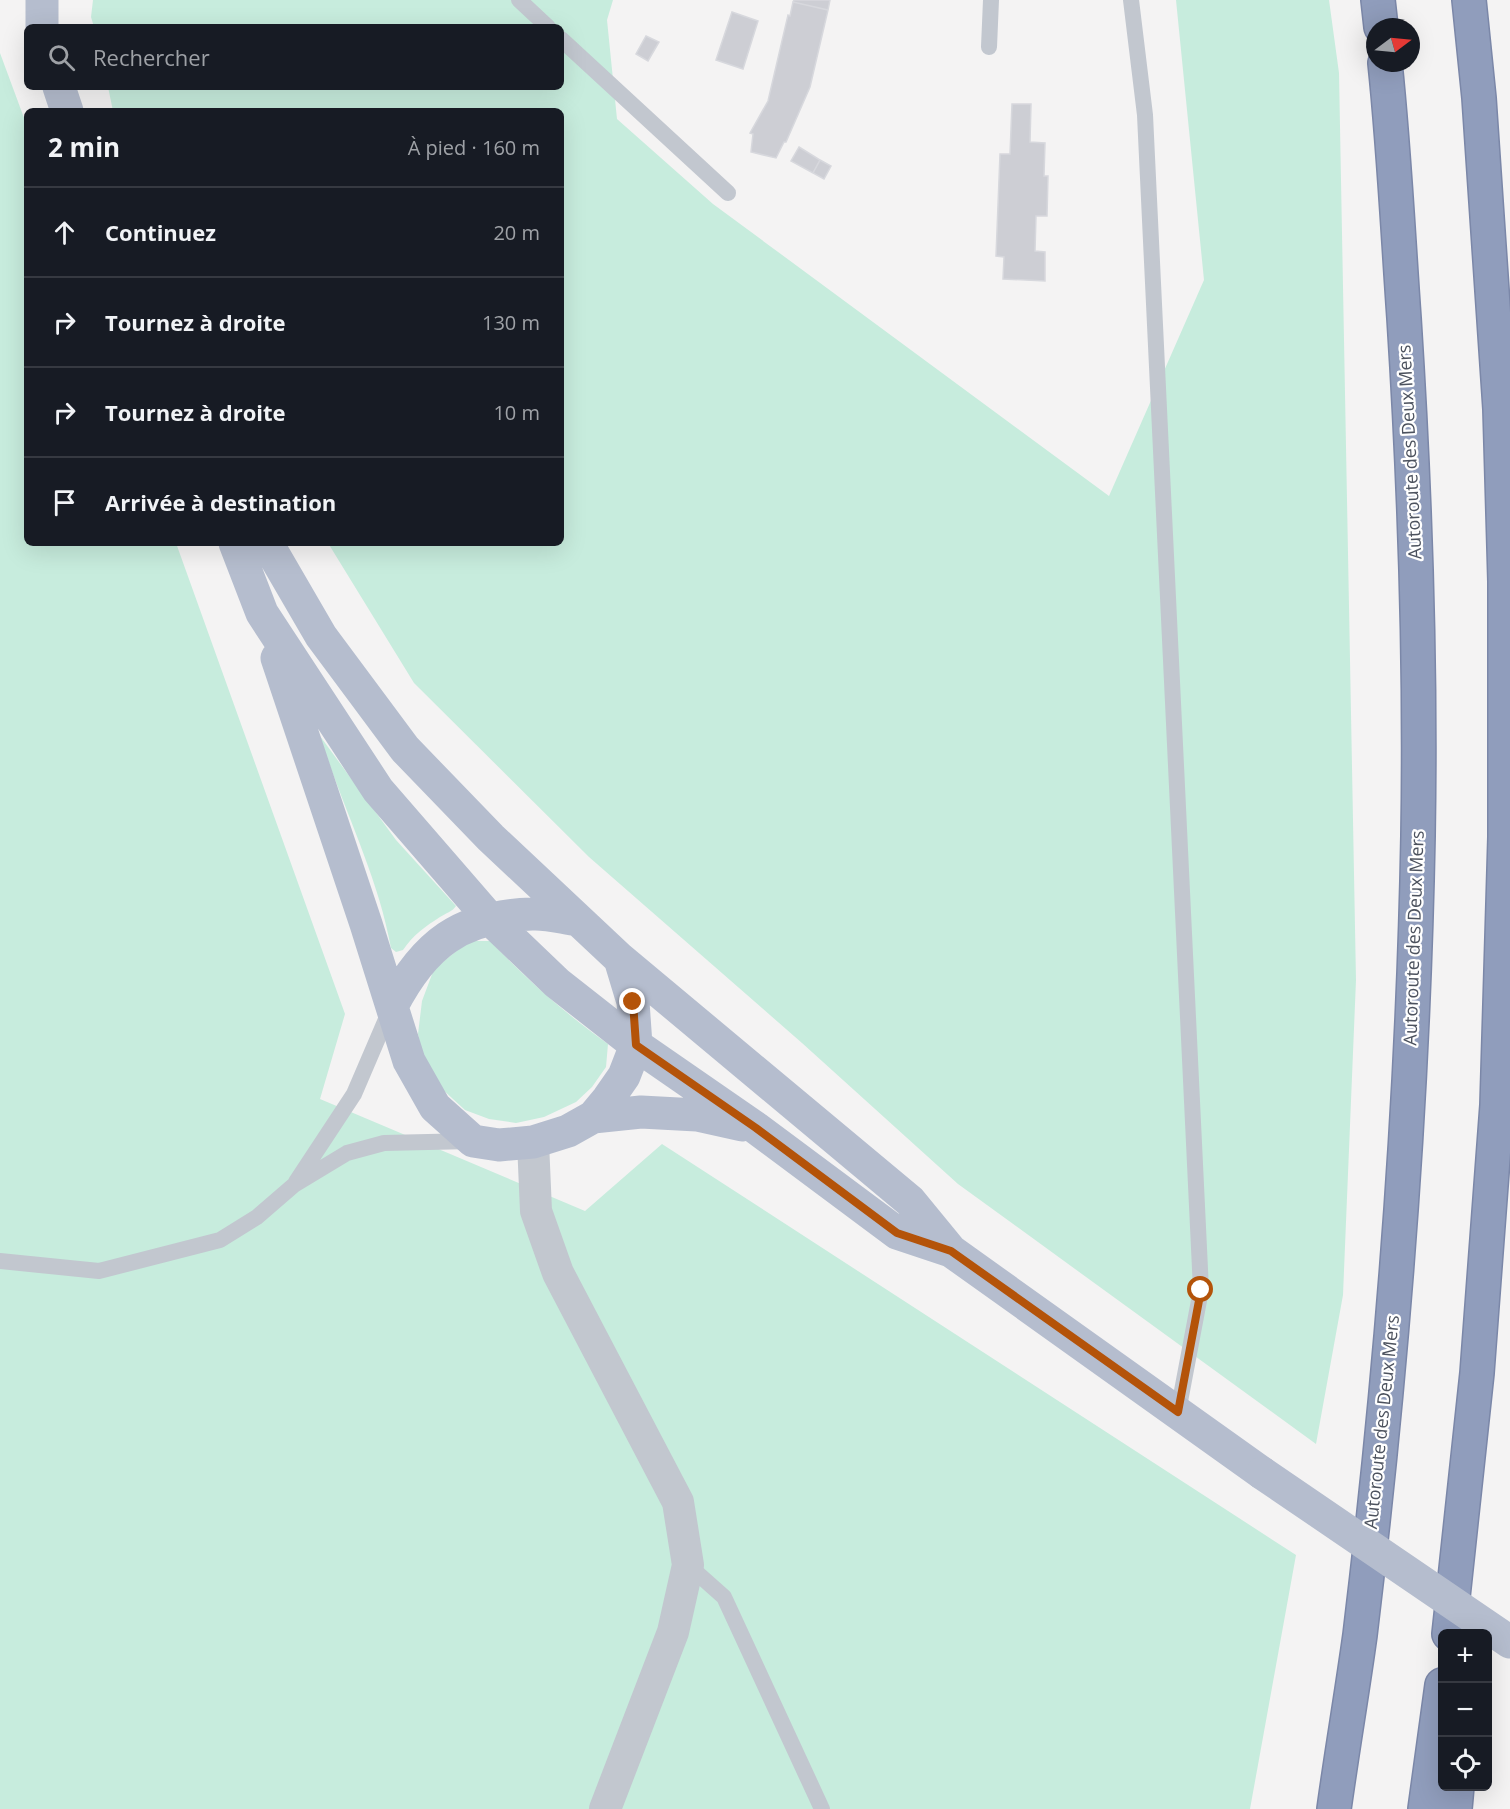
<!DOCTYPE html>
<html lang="fr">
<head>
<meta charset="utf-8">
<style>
	body { margin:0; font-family:"Open Sans",sans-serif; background:#20242c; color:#f1f3f6 }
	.controls { position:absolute; right:18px; bottom:18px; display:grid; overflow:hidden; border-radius:9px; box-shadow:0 6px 24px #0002 }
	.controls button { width:54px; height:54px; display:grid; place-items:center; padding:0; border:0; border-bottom:2px solid #363941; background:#171b24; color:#f1f3f6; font:30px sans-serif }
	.compass { position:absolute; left:1366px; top:18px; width:54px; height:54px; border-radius:50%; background:#171b24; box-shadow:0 6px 24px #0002; rotate:74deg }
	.stop { position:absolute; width:18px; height:18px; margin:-14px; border:4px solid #b45309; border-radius:50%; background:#fff }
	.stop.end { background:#b45309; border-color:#fff; box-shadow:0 2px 6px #0008 }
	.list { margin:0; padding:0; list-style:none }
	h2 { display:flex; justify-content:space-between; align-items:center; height:78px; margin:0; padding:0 24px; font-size:26px }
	h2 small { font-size:20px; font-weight:400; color:#9ea1a6 }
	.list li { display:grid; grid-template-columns:39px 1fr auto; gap:18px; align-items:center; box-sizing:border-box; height:90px; padding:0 24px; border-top:2px solid #363941 }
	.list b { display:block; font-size:22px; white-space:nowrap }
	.list em { font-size:20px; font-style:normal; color:#9ea1a6 }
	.icon { flex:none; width:33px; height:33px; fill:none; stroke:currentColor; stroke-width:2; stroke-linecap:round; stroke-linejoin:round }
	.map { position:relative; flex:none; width:1510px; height:1809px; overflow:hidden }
	.search { position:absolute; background:#171b24; box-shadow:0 6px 24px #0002; left:24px; top:24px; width:540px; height:66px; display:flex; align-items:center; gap:15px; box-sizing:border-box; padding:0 21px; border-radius:9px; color:#9ea1a6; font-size:22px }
	.panel { position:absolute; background:#171b24; box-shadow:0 6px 24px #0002; left:24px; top:108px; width:540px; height:438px; border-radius:9px }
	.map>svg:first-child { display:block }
	.green { fill:#c7ecdd }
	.building { fill:#cdced4; stroke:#d7d8dd; stroke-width:1.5 }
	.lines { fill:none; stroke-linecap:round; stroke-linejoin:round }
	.motorway-casing { stroke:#7b87a8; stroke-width:36 }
	.service { stroke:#c2c7cf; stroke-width:16 }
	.minor { stroke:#c2c7cf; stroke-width:32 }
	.primary { stroke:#b5bdce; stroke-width:33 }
	.motorway { stroke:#909dbc; stroke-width:33 }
	.primary-bridge { stroke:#b5bdce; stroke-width:33 }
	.route { stroke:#b45309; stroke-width:8 }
	.labels { text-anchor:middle; stroke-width:4.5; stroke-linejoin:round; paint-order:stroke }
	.street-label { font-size:18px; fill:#4c525e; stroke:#fff }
</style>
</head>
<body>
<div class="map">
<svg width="1510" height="1809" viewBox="0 0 1510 1809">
	<rect width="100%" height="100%" fill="#f4f3f3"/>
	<path class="green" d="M93 0H613L607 20 617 119 713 204 1109 496 1204 280 1176 0H1329L1339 73 1356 980 1343 1295 1316 1444 958 1184 802 1043 589 857 414 683 328 543H561V111H113L108 87H561V27H94L91 17Z
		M0 53 27 126V543H176L345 1014 320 1099 585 1211 662 1144 1296 1555 1250 1809H0Z
		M320 736 396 840 456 906C452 912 446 913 440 917 426 926 413 935 403 950L396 952 391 948C378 875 342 807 320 736Z
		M469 941H490C528 980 563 1012 608 1044L606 1067 592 1087 576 1102 544 1117 516 1123 489 1119 465 1110 441 1088 424 1065 418 1034 422 1001 434 969Z"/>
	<path class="building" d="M794 0H830L828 10 793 2Z
		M793 2 828 10 810 87 786 142H784L776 158 751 152 753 134 750 133 768 101 788 15 790 16Z
		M732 12 758 21 743 69 716 60Z
		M646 36 659 42 648 61 636 54Z
		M1012 104H1031L1030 142 1045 143 1044 176H1048L1047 216H1036L1035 251 1045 252V281L1003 279 1004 257 996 256 1000 154H1010Z
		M799 147 820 160 813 173 791 161Z
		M820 160 831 166 824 179 813 173Z"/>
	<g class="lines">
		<g class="motorway-casing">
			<path id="motorway" d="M1378 0 1381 27
				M1449 1634 1477 1373 1497 1105 1505 837V581L1500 409 1479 98 1469 0
				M1334 1809C1342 1751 1352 1693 1360 1635 1392 1370 1413 1103 1418 836 1421 664 1415 490 1404 318 1398 233 1394 148 1385 63
				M1425 1809 1442 1685
				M1455 1809 1457 1786"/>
		</g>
		<path class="service" d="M519 0 548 27
			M1131 0 1145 115 1201 1290 1178 1412
			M561 39 728 193
			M989 47 991 0
			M296 1182 354 1094 390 1010
			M0 1261 99 1271 220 1240 257 1217 294 1185 347 1153 384 1143 472 1141
			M688 1565 724 1597 822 1809"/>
		<path class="minor" d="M533 1142 536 1211 558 1273 678 1502 688 1565 673 1632 605 1809"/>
		<path class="primary" d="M42 0V27
			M59 87 67 111
			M235 543 262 613 378 790 489 918 557 983 636 1045 756 1128 897 1233 951 1251
			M267 543 321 636 405 749 491 838 620 959 910 1201 951 1251 1262 1473
			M277 658 366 924 409 1061 435 1107 473 1141 499 1145 533 1142 568 1131 593 1117 608 1099 624 1076 636 1045 633 1002 620 959
			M392 1006C424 944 461 916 532 914 547 913 563 918 578 920
			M593 1117 641 1112 697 1115 742 1125"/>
		<use href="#motorway" class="motorway"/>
		<path class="primary-bridge" d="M1262 1473 1510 1642"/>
	</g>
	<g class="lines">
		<path class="route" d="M633 1002 636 1045 756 1128 897 1233 951 1251 1178 1412 1201 1290"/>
	</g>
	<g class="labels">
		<g class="street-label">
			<text transform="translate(1410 452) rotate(-93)" y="6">Autoroute des Deux Mers</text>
			<text transform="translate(1414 938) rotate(-88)" y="6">Autoroute des Deux Mers</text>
			<text transform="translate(1382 1422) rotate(-84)" y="6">Autoroute des Deux Mers</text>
		</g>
	</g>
</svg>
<div class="controls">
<button>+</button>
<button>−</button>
<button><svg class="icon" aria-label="locate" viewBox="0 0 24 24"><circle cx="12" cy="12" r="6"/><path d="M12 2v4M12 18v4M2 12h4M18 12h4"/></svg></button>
</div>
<svg class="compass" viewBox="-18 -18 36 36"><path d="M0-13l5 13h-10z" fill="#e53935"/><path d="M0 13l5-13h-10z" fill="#9ea1a6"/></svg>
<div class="stop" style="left:1201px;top:1290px"></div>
<div class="stop end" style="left:633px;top:1002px"></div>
<div class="search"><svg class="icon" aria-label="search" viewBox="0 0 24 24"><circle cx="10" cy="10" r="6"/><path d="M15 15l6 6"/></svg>Rechercher</div>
<section class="panel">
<h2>2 min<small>À pied · 160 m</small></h2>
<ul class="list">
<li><svg class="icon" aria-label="ahead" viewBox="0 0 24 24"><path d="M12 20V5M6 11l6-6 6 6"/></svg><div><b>Continuez</b></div><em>20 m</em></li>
<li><svg class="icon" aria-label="right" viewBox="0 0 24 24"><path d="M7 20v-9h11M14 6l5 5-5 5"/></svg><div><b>Tournez à droite</b></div><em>130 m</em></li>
<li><svg class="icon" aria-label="right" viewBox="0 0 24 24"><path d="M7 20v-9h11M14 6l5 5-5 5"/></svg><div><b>Tournez à droite</b></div><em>10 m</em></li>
<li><svg class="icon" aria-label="arrive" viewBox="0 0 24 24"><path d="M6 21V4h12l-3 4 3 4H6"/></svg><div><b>Arrivée à destination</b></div></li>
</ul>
</section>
</div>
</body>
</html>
